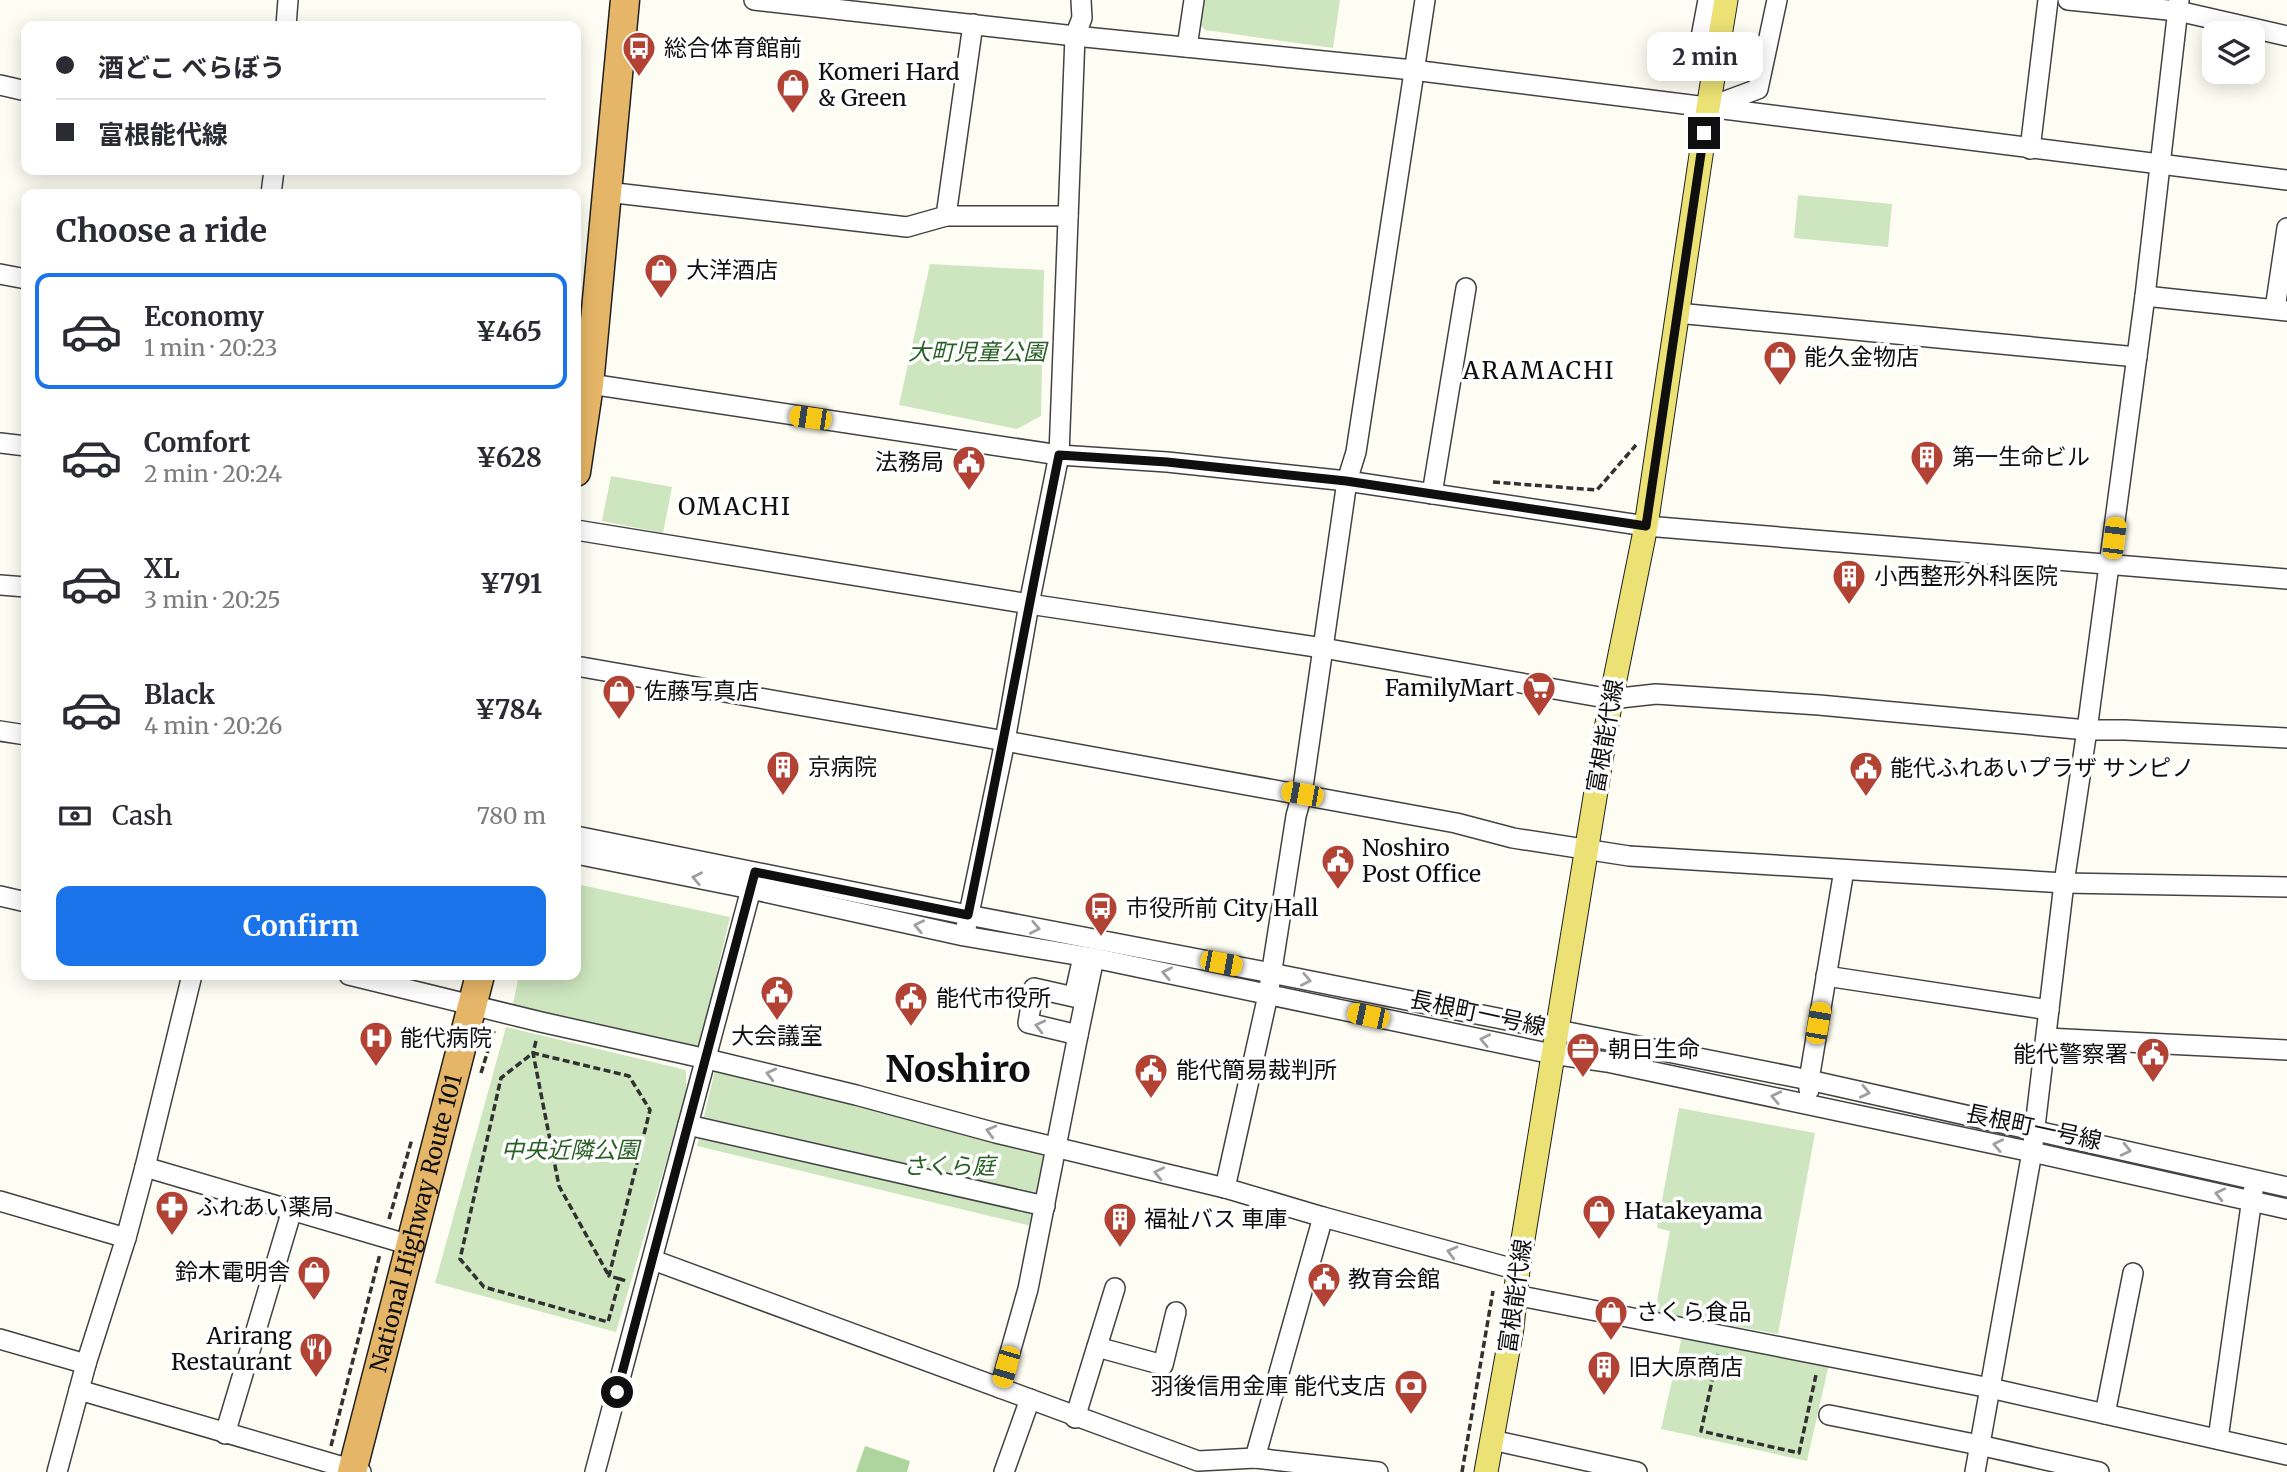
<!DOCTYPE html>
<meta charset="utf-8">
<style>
body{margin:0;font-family:Merriweather,"Noto Sans JP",serif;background:#f2f2f3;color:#2b2b33;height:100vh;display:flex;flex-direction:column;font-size:26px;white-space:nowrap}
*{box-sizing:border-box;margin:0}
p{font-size:23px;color:#7c7c81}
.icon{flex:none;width:38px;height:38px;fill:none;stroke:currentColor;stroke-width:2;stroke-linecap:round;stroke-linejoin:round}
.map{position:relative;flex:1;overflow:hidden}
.details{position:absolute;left:21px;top:189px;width:560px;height:791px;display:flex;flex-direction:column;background:#fff;border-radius:14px;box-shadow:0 4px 18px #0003}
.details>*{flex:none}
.top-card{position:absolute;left:21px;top:21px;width:560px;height:154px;border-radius:14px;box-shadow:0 4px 18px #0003;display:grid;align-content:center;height:154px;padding:0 35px;background:#fff}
.buttons{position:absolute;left:2202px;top:21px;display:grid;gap:14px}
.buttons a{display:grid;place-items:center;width:63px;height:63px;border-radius:14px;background:#fff;box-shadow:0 4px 18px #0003;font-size:35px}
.end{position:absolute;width:32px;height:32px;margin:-16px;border:9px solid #0f0f0f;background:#fff;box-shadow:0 0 0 4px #fff}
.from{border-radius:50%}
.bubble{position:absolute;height:49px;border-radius:14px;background:#fff;box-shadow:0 4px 18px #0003;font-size:23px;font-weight:700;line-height:49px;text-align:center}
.car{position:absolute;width:21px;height:42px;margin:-21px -10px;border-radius:9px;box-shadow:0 0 5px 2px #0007;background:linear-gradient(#f5c518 24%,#345 0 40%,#f5c518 0 76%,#345 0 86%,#f5c518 0)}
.top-card b{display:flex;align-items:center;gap:24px;height:66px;font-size:26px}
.top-card b+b{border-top:2px solid #e1e1e2}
.top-card i{width:18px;height:18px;background:#2b2b33}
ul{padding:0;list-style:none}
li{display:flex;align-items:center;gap:21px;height:116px;margin:0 14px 10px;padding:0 21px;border:4px solid transparent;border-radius:14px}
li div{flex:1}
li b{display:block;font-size:26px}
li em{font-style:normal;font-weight:700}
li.selected{border-color:#1a73e8}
li>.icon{width:63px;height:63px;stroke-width:1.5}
h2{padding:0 35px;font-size:32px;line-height:84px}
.pay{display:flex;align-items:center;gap:18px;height:77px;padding:0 35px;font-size:26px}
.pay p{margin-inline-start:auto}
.action{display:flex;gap:14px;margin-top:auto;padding:14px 35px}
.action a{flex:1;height:80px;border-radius:14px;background:#1a73e8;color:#fff;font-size:28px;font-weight:700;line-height:80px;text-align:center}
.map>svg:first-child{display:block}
.green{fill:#cde6bf}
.forest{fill:#afd59f}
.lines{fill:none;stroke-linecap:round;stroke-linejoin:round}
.minor-casing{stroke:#424242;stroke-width:22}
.major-casing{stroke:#202020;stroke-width:25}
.highway-casing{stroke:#202020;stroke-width:31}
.path{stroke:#313131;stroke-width:3.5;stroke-dasharray:7 3.5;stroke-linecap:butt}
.minor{stroke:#fff;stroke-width:19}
.major{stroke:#ebe175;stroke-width:23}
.highway{stroke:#e6b668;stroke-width:28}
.oneway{stroke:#9f9f9f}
.route{stroke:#0f0f0f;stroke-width:9}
.labels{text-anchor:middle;stroke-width:7;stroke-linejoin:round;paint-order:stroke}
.poi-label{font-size:23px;fill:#0f0f0f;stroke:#fff;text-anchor:start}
.park-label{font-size:23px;font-style:italic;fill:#286125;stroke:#fff}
.street-label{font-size:23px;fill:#0f0f0f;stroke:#fff}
.neighbourhood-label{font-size:24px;letter-spacing:2px;fill:#0f0f0f;stroke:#fff}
.town-label{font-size:37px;font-weight:bold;fill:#0f0f0f;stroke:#fff}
</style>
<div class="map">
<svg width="2287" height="1472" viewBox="0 0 2287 1472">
<rect width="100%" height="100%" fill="#fefdf3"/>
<!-- green -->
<g class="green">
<path d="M1201,0H1340L1333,48L1205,30L1198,23Z"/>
<path d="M1798,195L1892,204L1888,247L1794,238Z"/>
<path d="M930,264L1044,270L1041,416L1017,429L899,405Z"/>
<path d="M611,476L672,487L663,533L602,521Z"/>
<path d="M576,884L730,917L700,1044L692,1049L512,1009L519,975H576Z"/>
<path d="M506,1027L686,1070V1094L616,1332L435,1283Z"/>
<path d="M715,1070L1050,1149L1032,1226L697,1146Z"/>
<path d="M1679,1108L1815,1133L1778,1334L1655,1312L1670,1231L1657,1228Z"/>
<path d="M1683,1332L1829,1364L1807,1461L1661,1429Z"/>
</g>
<!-- forest -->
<path class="forest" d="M865,1446L910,1461L907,1472H856Z"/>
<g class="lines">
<defs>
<g id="minor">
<path d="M754,0L1075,36L1413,70L2287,180"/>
<path d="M2068,0L2178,11L2287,36"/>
<path d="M973,24L946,216H1068"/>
<path d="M286,26L288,0"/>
<path d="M1187,47L1194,0"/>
<path d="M1696,64L1708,0"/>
<path d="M0,85L26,91"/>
<path d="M1712,106L1758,89L1777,0"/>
<path d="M2030,149L2048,0"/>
<path d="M607,192L907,227L946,216"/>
<path d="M271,194L274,170"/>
<path d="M0,274L26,279"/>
<path d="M2145,296L2287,311"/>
<path d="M2275,309L2287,228"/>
<path d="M1677,313L2137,357"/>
<path d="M577,382L1059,455L1167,462L1347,481L1646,526L2287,579"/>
<path d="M0,443L26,446"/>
<path d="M1432,494L1466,288"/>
<path d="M576,530L1029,604L1323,648L1611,699L1656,694L1819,705L2087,730H2125L2287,738"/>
<path d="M0,585L26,587"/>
<path d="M576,666L1005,741L1456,823L1513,838L1629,856L2064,883L2287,887"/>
<path d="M0,731L26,735"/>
<path d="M576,836L968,915L1271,973L1809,1080L2287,1187"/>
<path d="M576,854L751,889L964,936L1094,958L1552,1054L1607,1062L2032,1152L2287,1209"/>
<path d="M0,896L26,902"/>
<path d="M966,928L1005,741L1029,604L1059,455L1075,36L1082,18L1081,0"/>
<path d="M1083,957L1074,997L1034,988L1028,1023L1078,1035L1094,958"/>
<path d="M349,975L541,1022L707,1059L856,1095L996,1133L1225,1188L1323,1217L1518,1270"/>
<path d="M1826,976L2049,1010"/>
<path d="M2046,1038L2287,1050"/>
<path d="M1809,1090V1080L1844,870"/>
<path d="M688,1125L1045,1206"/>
<path d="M145,1167L410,1245"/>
<path d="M1225,1188L1268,995L1296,816L1302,794L1347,481L1356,452L1425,0"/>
<path d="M0,1201L126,1238"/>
<path d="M653,1260L1198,1461L1255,1458L1378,1472"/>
<path d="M1515,1295L1990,1388L2287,1455"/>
<path d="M0,1339L86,1364"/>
<path d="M1097,1347L1163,1365L1176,1312"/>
<path d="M1000,1388L1028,1289L1078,1035"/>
<path d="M79,1390L361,1472"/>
<path d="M2105,1414L2133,1273"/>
<path d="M1829,1415L1979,1445L2099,1472"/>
<path d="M1075,1418L1115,1288"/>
<path d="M225,1434L292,1210"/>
<path d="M2218,1439L2253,1191"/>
<path d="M1492,1440L1637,1472"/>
<path d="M1255,1458L1323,1217"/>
<path d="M57,1472L86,1364L126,1238L145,1167L192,975"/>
<path d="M595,1472L754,878"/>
<path d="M1004,1472L1030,1399"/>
<path d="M1975,1472L2032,1152L2064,883L2087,730L2145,296L2179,0"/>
</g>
<path id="major" d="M1486,1472L1512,1328L1518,1270L1611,699L1646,526L1708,108L1726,0"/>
<g id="highway">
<path d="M576,472L589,385L625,0"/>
<path id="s1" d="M352,1472L480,975"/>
</g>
</defs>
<!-- minor casing -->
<use href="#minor" class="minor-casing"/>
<!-- major casing -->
<use href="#major" class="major-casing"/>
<!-- highway casing -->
<use href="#highway" class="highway-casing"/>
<!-- path -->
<g class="path">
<path d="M1493,482L1597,490L1636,445"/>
<path d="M536,1041L533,1053L559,1186L609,1276"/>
<path d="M481,1073L494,1031"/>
<path d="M389,1219L412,1139"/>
<path d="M620,1279L609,1276L650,1110L629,1076L533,1053L501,1078L460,1259L484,1287L608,1322L620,1279L626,1281"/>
<path d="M1718,1354L1701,1431L1799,1453L1816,1375L1813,1374"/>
<path d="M331,1446L380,1254"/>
<path d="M1462,1472L1493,1291"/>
</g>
<!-- minor -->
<use href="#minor" class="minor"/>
<!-- major -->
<use href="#major" class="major"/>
<!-- highway -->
<use href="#highway" class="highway"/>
</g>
<!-- one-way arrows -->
<defs><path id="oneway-chevron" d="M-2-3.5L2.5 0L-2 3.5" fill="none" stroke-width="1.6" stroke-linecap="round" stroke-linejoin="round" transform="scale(1.75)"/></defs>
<g class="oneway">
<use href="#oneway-chevron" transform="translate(697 878) rotate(-169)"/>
<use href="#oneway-chevron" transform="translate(919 926) rotate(-168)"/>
<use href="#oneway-chevron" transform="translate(1035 928) rotate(11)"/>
<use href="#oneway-chevron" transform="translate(1167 973) rotate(-168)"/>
<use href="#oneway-chevron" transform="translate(1306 980) rotate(11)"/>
<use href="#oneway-chevron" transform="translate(1040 1026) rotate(-166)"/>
<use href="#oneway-chevron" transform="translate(1485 1040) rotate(-168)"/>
<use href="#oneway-chevron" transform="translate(771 1074) rotate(-166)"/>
<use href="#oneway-chevron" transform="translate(1865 1092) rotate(12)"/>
<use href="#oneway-chevron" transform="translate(1776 1097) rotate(-168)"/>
<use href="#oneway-chevron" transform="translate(991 1131) rotate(-165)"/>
<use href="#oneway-chevron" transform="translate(1998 1145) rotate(-168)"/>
<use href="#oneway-chevron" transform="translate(2126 1150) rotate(13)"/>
<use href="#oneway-chevron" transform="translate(1159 1173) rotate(-167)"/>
<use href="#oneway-chevron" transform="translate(2220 1194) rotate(-167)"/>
<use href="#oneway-chevron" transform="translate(1452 1252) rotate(-165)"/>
</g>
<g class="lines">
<!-- route -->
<path class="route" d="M617,1392L755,872L968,915C1000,762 1028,608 1059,455L1167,462L1346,481L1646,526L1704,133"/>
</g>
<!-- icons -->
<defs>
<symbol id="bus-pin" viewBox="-11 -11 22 30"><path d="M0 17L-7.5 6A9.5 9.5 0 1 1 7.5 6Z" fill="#b24334" stroke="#fff"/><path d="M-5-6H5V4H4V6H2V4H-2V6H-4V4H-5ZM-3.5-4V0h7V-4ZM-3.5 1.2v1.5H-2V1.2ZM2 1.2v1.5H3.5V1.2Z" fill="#fff"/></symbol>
<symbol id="shop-pin" viewBox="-11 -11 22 30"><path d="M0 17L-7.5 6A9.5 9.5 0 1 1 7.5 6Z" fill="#b24334" stroke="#fff"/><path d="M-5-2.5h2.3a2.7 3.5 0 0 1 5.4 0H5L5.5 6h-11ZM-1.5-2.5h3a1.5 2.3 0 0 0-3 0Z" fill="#fff"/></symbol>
<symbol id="building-pin" viewBox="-11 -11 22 30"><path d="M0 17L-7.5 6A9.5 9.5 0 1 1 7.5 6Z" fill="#b24334" stroke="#fff"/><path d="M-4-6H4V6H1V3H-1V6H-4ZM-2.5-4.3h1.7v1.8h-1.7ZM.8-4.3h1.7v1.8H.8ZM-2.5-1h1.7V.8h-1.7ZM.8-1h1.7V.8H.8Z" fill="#fff"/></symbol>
<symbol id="civic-pin" viewBox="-11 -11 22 30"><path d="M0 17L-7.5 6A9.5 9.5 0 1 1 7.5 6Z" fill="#b24334" stroke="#fff"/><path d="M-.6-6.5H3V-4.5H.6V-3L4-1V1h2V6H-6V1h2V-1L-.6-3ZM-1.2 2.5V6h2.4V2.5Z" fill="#fff"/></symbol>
<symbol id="supermarket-pin" viewBox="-11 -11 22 30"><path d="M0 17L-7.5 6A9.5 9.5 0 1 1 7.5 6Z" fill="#b24334" stroke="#fff"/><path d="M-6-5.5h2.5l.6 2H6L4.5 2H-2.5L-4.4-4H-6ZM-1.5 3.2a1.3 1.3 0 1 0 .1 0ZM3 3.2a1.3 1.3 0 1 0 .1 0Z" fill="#fff"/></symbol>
<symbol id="hospital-pin" viewBox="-11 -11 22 30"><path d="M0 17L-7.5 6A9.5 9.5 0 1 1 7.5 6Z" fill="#b24334" stroke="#fff"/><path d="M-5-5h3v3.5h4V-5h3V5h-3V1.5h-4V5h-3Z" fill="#fff"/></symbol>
<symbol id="office-pin" viewBox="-11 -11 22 30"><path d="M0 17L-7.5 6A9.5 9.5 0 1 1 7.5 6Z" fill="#b24334" stroke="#fff"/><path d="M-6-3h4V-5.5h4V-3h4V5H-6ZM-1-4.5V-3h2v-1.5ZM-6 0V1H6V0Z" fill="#fff"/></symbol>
<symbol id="pharmacy-pin" viewBox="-11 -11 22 30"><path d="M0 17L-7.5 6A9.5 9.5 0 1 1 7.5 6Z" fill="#b24334" stroke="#fff"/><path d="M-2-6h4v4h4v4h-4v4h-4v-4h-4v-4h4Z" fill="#fff"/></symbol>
<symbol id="restaurant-pin" viewBox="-11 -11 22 30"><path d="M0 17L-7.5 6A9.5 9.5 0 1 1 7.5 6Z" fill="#b24334" stroke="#fff"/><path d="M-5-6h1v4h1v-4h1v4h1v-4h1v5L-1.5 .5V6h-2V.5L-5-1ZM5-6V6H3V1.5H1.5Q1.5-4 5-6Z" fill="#fff"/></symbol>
<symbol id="bank-pin" viewBox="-11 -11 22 30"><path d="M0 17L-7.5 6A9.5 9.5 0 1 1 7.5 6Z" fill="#b24334" stroke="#fff"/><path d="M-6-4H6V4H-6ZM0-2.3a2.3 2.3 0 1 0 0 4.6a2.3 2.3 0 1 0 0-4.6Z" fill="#fff"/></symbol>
</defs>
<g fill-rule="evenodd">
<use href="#bus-pin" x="620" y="29" width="38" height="52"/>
<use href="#shop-pin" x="774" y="66" width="38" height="52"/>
<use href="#shop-pin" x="642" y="251" width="38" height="52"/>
<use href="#shop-pin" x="1761" y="338" width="38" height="52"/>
<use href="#building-pin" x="1908" y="438" width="38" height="52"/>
<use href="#civic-pin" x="950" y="443" width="38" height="52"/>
<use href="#building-pin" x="1830" y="557" width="38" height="52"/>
<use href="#supermarket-pin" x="1520" y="669" width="38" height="52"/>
<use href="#shop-pin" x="600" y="672" width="38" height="52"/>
<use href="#building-pin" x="764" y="748" width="38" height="52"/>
<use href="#civic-pin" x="1847" y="749" width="38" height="52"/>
<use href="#civic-pin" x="1319" y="842" width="38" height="52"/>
<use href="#bus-pin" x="1082" y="889" width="38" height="52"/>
<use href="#civic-pin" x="758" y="973" width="38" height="52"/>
<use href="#civic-pin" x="892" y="979" width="38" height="52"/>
<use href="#hospital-pin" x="357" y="1019" width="38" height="52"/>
<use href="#office-pin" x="1564" y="1030" width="38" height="52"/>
<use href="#civic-pin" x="2134" y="1035" width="38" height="52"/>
<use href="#civic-pin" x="1132" y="1051" width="38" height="52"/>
<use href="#pharmacy-pin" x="153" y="1188" width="38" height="52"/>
<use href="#shop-pin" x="1580" y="1192" width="38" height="52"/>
<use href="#building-pin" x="1101" y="1200" width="38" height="52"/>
<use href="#shop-pin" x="295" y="1253" width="38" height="52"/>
<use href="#civic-pin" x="1305" y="1260" width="38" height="52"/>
<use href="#shop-pin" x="1592" y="1293" width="38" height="52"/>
<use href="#restaurant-pin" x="297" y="1330" width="38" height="52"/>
<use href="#building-pin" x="1585" y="1348" width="38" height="52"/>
<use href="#bank-pin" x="1392" y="1367" width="38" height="52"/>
</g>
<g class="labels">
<!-- poi labels -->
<g class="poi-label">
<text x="664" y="56">総合体育館前</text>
<text x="818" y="80">Komeri Hard<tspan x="818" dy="26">&amp; Green</tspan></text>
<text x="686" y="278">大洋酒店</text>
<text x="1804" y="365">能久金物店</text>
<text x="1952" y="465">第一生命ビル</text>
<text x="944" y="470" text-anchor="end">法務局</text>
<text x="1874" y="584">小西整形外科医院</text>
<text x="1514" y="696" text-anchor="end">FamilyMart</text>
<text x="644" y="699">佐藤写真店</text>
<text x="808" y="775">京病院</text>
<text x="1890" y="776">能代ふれあいプラザ サンピノ</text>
<text x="1362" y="856">Noshiro<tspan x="1362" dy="26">Post Office</tspan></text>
<text x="1126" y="916">市役所前 City Hall</text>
<text x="936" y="1006">能代市役所</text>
<text x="777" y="1044" text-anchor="middle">大会議室</text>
<text x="400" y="1046">能代病院</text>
<text x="1608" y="1057">朝日生命</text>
<text x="2128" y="1062" text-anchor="end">能代警察署</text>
<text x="1176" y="1078">能代簡易裁判所</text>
<text x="196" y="1215">ふれあい薬局</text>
<text x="1624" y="1219">Hatakeyama</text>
<text x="1144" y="1227">福祉バス 車庫</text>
<text x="290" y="1280" text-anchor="end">鈴木電明舎</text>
<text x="1348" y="1287">教育会館</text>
<text x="1636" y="1320">さくら食品</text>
<text x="292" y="1344" text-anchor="end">Arirang<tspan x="292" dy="26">Restaurant</tspan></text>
<text x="1628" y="1375">旧大原商店</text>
<text x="1386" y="1394" text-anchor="end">羽後信用金庫 能代支店</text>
</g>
<!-- park labels -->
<g class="park-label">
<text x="977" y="360">大町児童公園</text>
<text x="570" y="1158">中央近隣公園</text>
<text x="949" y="1174">さくら庭</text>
</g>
<!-- street labels -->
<g class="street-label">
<text transform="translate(1605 736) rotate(-80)" y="8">富根能代線</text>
<text transform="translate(1478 1013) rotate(12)" y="8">長根町一号線</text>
<text transform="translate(2034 1127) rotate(12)" y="8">長根町一号線</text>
<text dy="8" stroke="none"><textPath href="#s1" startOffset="257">National Highway Route 101</textPath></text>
<text transform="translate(1515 1296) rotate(-82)" y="8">富根能代線</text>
</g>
<!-- neighbourhood labels -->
<g class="neighbourhood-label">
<text x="1539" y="379">ARAMACHI</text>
<text x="735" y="515">OMACHI</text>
</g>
<!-- town labels -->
<g class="town-label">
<text x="958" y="1082">Noshiro</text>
</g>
</g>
</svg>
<div class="buttons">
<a><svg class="icon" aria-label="layers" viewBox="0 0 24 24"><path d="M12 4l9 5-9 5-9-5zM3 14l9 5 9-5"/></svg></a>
</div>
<i class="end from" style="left:617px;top:1392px"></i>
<i class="end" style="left:1704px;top:133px"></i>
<div class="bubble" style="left:1647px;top:32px;width:116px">2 min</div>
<i class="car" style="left:810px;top:418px;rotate:278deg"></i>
<i class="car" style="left:2114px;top:538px;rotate:7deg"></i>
<i class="car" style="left:1302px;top:794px;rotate:280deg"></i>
<i class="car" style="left:1221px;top:963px;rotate:101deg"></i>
<i class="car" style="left:1368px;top:1016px;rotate:282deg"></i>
<i class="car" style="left:1818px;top:1023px;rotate:10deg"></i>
<i class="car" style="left:1006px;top:1367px;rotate:196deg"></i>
<div class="top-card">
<b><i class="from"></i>酒どこ べらぼう</b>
<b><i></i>富根能代線</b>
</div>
<section class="details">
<h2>Choose a ride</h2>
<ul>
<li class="selected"><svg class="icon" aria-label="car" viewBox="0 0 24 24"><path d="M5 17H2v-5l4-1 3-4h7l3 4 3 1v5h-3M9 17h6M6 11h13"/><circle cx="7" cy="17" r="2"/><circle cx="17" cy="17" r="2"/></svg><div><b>Economy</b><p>1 min · 20:23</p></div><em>¥465</em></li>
<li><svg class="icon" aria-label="car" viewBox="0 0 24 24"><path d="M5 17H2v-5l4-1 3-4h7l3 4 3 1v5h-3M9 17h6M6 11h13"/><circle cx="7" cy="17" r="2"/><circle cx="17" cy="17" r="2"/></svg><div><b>Comfort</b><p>2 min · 20:24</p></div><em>¥628</em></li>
<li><svg class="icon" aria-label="car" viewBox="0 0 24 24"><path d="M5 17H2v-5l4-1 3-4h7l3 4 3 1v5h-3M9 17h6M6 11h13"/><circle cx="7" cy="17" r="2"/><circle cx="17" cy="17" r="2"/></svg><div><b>XL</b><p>3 min · 20:25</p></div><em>¥791</em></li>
<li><svg class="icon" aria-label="car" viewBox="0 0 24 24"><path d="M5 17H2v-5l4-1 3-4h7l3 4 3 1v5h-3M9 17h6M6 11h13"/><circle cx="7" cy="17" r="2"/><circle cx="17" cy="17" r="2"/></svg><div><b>Black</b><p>4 min · 20:26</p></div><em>¥784</em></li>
</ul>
<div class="pay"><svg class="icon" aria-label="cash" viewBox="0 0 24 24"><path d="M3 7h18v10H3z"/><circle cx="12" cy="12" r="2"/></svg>Cash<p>780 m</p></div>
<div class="action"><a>Confirm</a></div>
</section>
</div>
